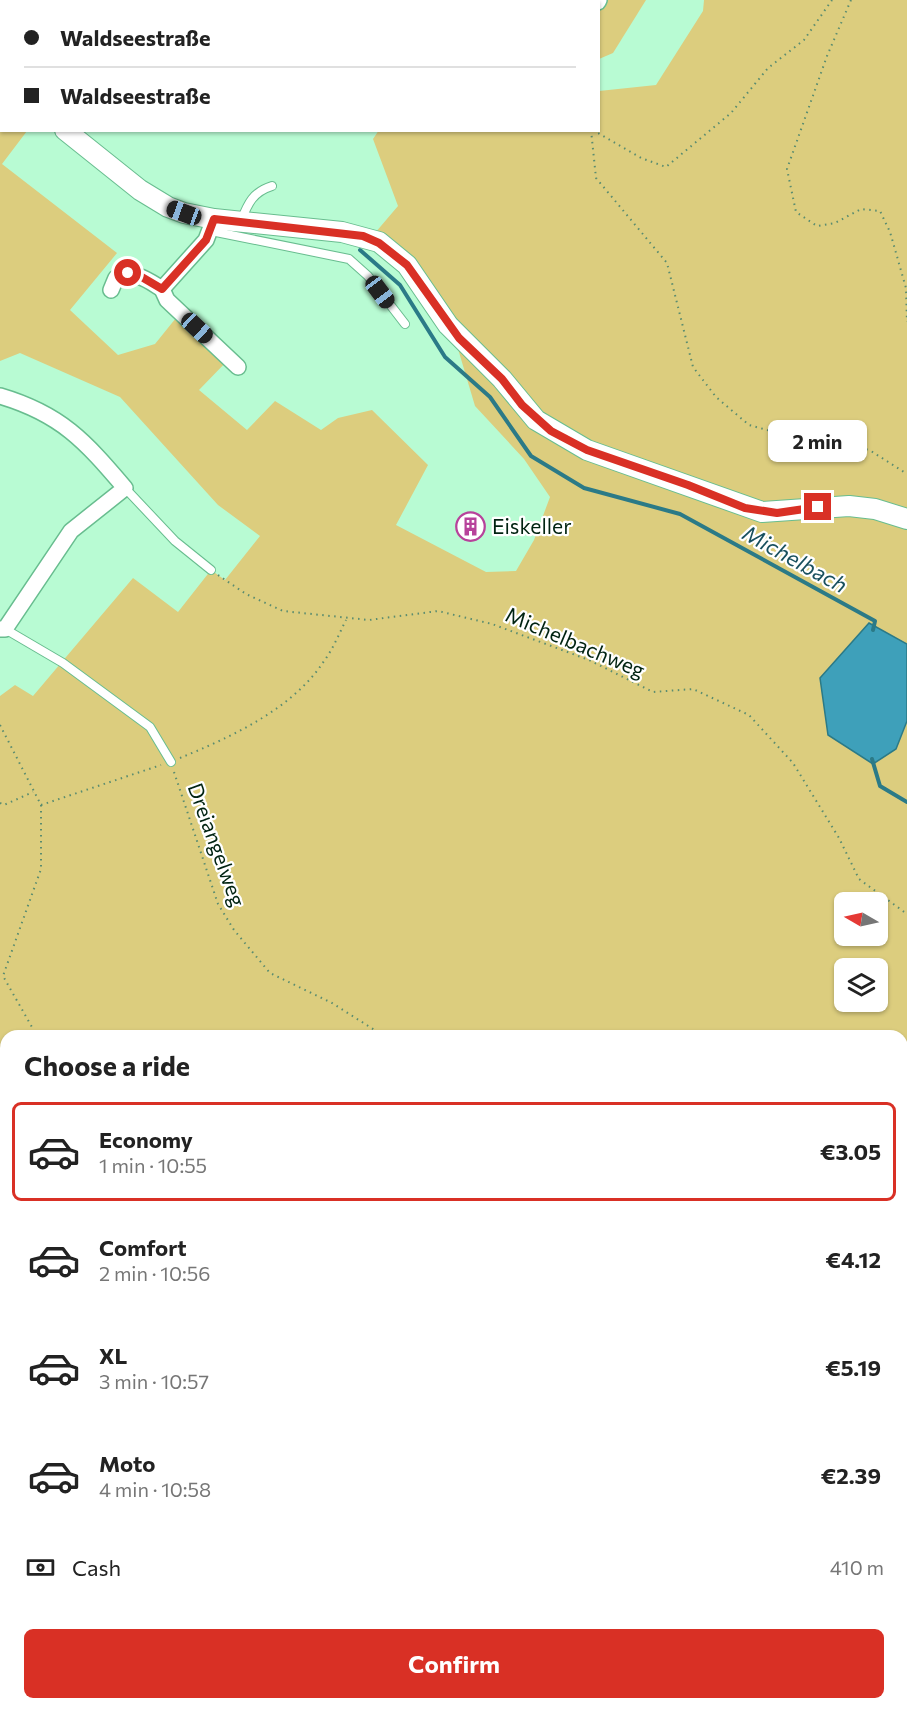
<!DOCTYPE html>
<meta charset="utf-8">
<style>
body{margin:0;font-family:Commissioner,sans-serif;background:#f6f6f6;color:#222;height:100vh;display:flex;flex-direction:column;font-size:22px;white-space:nowrap}
*{box-sizing:border-box;margin:0}
p{font-size:20px;color:#767676}
.icon{flex:none;width:33px;height:33px;fill:none;stroke:currentColor;stroke-width:2;stroke-linecap:round;stroke-linejoin:round}
.map{position:relative;flex:1;overflow:hidden}
.side{position:absolute;left:0px;top:1030px;width:908px;height:680px;display:flex;flex-direction:column;background:#fff;border-radius:18px 18px 0 0;box-shadow:0 2px 4px #0004}
.side>*{flex:none}
.top-card{position:absolute;left:0px;top:0px;width:600px;height:132px;box-shadow:0 2px 4px #0004;display:grid;align-content:center;height:132px;padding:0 24px;background:#fff}
.needle{width:39px;rotate:279deg}
.buttons{position:absolute;left:834px;top:892px;display:grid;gap:12px}
.buttons a{display:grid;place-items:center;width:54px;height:54px;border-radius:9px;background:#fff;box-shadow:0 2px 4px #0004;font-size:30px}
.end{position:absolute;width:27px;height:27px;margin:-14px;border:8px solid #d93025;background:#fff;box-shadow:0 0 0 3px #fff}
.from{border-radius:50%}
.bubble{position:absolute;height:42px;border-radius:9px;background:#fff;box-shadow:0 2px 4px #0004;font-size:20px;font-weight:700;line-height:42px;text-align:center}
.car{position:absolute;width:18px;height:36px;margin:-18px -9px;border-radius:8px;box-shadow:0 0 4px 2px #0007;background:linear-gradient(#222 24%,#8ab4d8 0 40%,#222 0 76%,#8ab4d8 0 86%,#222 0)}
.top-card b{display:flex;align-items:center;gap:21px;height:57px;font-size:22px}
.top-card b+b{border-top:2px solid #e0e0e0}
.top-card i{width:15px;height:15px;background:#222}
ul{padding:0;list-style:none}
li{display:flex;align-items:center;gap:18px;height:99px;margin:0 12px 9px;padding:0 12px;border:3px solid transparent;border-radius:9px}
li div{flex:1}
li b{display:block;font-size:22px}
li em{font-style:normal;font-weight:700}
li.active{border-color:#d93025}
li>.icon{width:54px;height:54px;stroke-width:1.5}
h2{padding:0 24px;font-size:27px;line-height:72px}
.pay{display:flex;align-items:center;gap:15px;height:66px;padding:0 24px;font-size:22px}
.pay p{margin-inline-start:auto}
.action{display:flex;gap:12px;margin-top:auto;padding:12px 24px}
.action a{flex:1;height:69px;border-radius:9px;background:#d93025;color:#fff;font-size:24px;font-weight:700;line-height:69px;text-align:center}
.map>svg:first-child{display:block}
.green{fill:#dccd7e;fill-rule:evenodd}
.water{fill:#3ea0ba;stroke:#2b7a87;stroke-width:1.5}
.lines{fill:none;stroke-linecap:round;stroke-linejoin:round}
.stream{stroke:#2b7a87;stroke-width:4}
.service-casing{stroke:#68bd8f;stroke-width:10}
.minor-casing{stroke:#68bd8f;stroke-width:18}
.tertiary-casing{stroke:#68bd8f;stroke-width:22}
.path{stroke:#5a8c6f;stroke-width:2;stroke-dasharray:1.5 4.5;stroke-linecap:butt}
.service{stroke:#fff;stroke-width:8}
.minor{stroke:#fff;stroke-width:15}
.tertiary{stroke:#fff;stroke-width:20}
.route{stroke:#d93025;stroke-width:8}
.labels{text-anchor:middle;stroke-width:4.5;stroke-linejoin:round;paint-order:stroke}
.poi-label{font-size:21px;fill:#002311;stroke:#fff;text-anchor:start}
.street-label{font-size:21px;fill:#002311;stroke:#fff}
.water-label{font-size:22px;font-style:italic;fill:#19505e;stroke:#fff}
</style>
<div class="map">
<svg width="907" height="1709" viewBox="0 0 907 1709">
<rect width="100%" height="100%" fill="#b8fbd3"/>
<!-- green -->
<g class="green">
<path d="M599,0H646L613,53L599,59Z"/>
<path d="M704,0H907V644L869,623L896,749L907,721V1709H0V696L15,685L33,696L133,578L178,612L211,570L225,580L260,536L218,505L120,397L20,353L0,361V106L2,130L27,131L2,164L117,253L70,310L118,355L155,344L180,313L229,359L199,390L247,430L275,401L321,430L338,418L372,410L428,465L396,525L486,572L516,571L534,540L550,497L524,459L475,406L450,322L375,233L398,206L373,139L379,130H598L599,91L656,85L703,11ZM844,903H878V936H844ZM844,969H878V1002H844ZM6,1036H902V1704H6Z"/>
</g>
<!-- water -->
<path class="water" d="M869,623L907,644V721L896,749L873,764L828,735L820,678Z"/>
<g class="lines">
<!-- stream -->
<g class="stream">
<path d="M221,0L223,2"/>
<path d="M360,250L400,285L445,357L490,397L531,456L584,488L680,514L875,621L873,630"/>
<path d="M872,759L880,786L907,802"/>
<path d="M0,1122L6,1131"/>
<path d="M387,1704L390,1709"/>
</g>
<defs>
<g id="service">
<path d="M333,0L335,2"/>
<path d="M241,221C248,203 253,192 272,186"/>
<path d="M211,231L349,259L368,276L405,324"/>
<path d="M125,488L175,541L211,570"/>
<path d="M5,629L63,663L150,727L171,762"/>
</g>
<g id="minor">
<path d="M598,2L599,0"/>
<path d="M162,289L167,300L238,367"/>
<path d="M111,290L116,278C135,270 146,279 162,289L206,240L214,219"/>
<path d="M0,396C61,414 85,441 125,488L71,531L5,629H0"/>
</g>
<g id="tertiary">
<path d="M0,83L2,84"/>
<path d="M65,130L140,190L168,207L184,213L214,219L342,232L379,242L407,265L448,325L502,379L536,420L587,450L762,512L849,506L875,509L907,519"/>
</g>
</defs>
<!-- service casing -->
<use href="#service" class="service-casing"/>
<!-- minor casing -->
<use href="#minor" class="minor-casing"/>
<!-- tertiary casing -->
<use href="#tertiary" class="tertiary-casing"/>
<!-- path -->
<g class="path">
<path d="M851,0L827,56L787,169L796,212L817,226L835,223L861,209L880,211L890,232L906,288L907,322"/>
<path d="M591,130L596,178L667,263L693,367L716,397L749,425L778,433L829,436L871,451L907,474"/>
<path d="M593,130L641,158L666,167L731,113L768,68L804,40L832,0"/>
<path d="M218,575L246,594L283,611L369,620L438,611L492,624L589,660L653,692L693,689L749,715L793,763L839,838L859,879L907,914"/>
<path d="M0,725L41,805V869L3,976L37,1036"/>
<path d="M180,758C231,737 293,709 324,661C333,649 339,634 346,620"/>
<path d="M174,772L218,904L234,930L270,973L332,1003L384,1036"/>
<path d="M0,803L4,805L33,792"/>
<path d="M41,805L161,765"/>
<path d="M902,1198L907,1190"/>
<path d="M0,1204L6,1209"/>
<path d="M0,1284L6,1285"/>
<path d="M0,1347L6,1353"/>
<path d="M902,1700L907,1690"/>
<path d="M596,1704L604,1709"/>
<path d="M584,1709L586,1704"/>
<path d="M896,1709L899,1704"/>
</g>
<!-- service -->
<use href="#service" class="service"/>
<!-- minor -->
<use href="#minor" class="minor"/>
<!-- tertiary -->
<use href="#tertiary" class="tertiary"/>
</g>
<g class="lines">
<!-- route -->
<path class="route" d="M128,273L140,276L162,289L206,240L214,219L363,236L379,243L407,265L459,338L502,379L522,405L551,431L587,450L688,485L745,508L777,513L818,507"/>
</g>
<!-- icons -->
<defs>
<symbol id="building-ring" viewBox="-11 -11 22 22"><circle r="9.5" fill="#fff" stroke="#b7429b" stroke-width="1.5"/><path d="M-4-6H4V6H1V3H-1V6H-4ZM-2.5-4.3h1.7v1.8h-1.7ZM.8-4.3h1.7v1.8H.8ZM-2.5-1h1.7V.8h-1.7ZM.8-1h1.7V.8H.8Z" fill="#b7429b"/></symbol>
</defs>
<g fill-rule="evenodd">
<use href="#building-ring" x="454" y="510" width="33" height="33"/>
</g>
<g class="labels">
<!-- poi labels -->
<g class="poi-label">
<text x="492" y="534">Eiskeller</text>
</g>
<!-- street labels -->
<g class="street-label">
<text transform="translate(575 643) rotate(23)" y="7">Michelbachweg</text>
<text transform="translate(216 845) rotate(70)" y="7">Dreiangelweg</text>
</g>
<!-- water labels -->
<g class="water-label">
<text transform="translate(795 559) rotate(29)" y="8">Michelbach</text>
</g>
</g>
</svg>
<div class="buttons">
<a><svg class="needle" viewBox="-14 -14 28 28"><path d="M0-13l5 13h-10z" fill="#e53935"/><path d="M0 13l5-13h-10z" fill="#767676"/></svg></a>
<a><svg class="icon" aria-label="layers" viewBox="0 0 24 24"><path d="M12 4l9 5-9 5-9-5zM3 14l9 5 9-5"/></svg></a>
</div>
<i class="end from" style="left:128px;top:273px"></i>
<i class="end" style="left:818px;top:507px"></i>
<div class="bubble" style="left:768px;top:420px;width:99px">2 min</div>
<i class="car" style="left:184px;top:213px;rotate:290deg"></i>
<i class="car" style="left:380px;top:292px;rotate:143deg"></i>
<i class="car" style="left:197px;top:328px;rotate:133deg"></i>
<div class="top-card">
<b><i class="from"></i>Waldseestraße</b>
<b><i></i>Waldseestraße</b>
</div>
<section class="side">
<h2>Choose a ride</h2>
<ul>
<li class="active"><svg class="icon" aria-label="car" viewBox="0 0 24 24"><path d="M5 17H2v-5l4-1 3-4h7l3 4 3 1v5h-3M9 17h6M6 11h13"/><circle cx="7" cy="17" r="2"/><circle cx="17" cy="17" r="2"/></svg><div><b>Economy</b><p>1 min · 10:55</p></div><em>€3.05</em></li>
<li><svg class="icon" aria-label="car" viewBox="0 0 24 24"><path d="M5 17H2v-5l4-1 3-4h7l3 4 3 1v5h-3M9 17h6M6 11h13"/><circle cx="7" cy="17" r="2"/><circle cx="17" cy="17" r="2"/></svg><div><b>Comfort</b><p>2 min · 10:56</p></div><em>€4.12</em></li>
<li><svg class="icon" aria-label="car" viewBox="0 0 24 24"><path d="M5 17H2v-5l4-1 3-4h7l3 4 3 1v5h-3M9 17h6M6 11h13"/><circle cx="7" cy="17" r="2"/><circle cx="17" cy="17" r="2"/></svg><div><b>XL</b><p>3 min · 10:57</p></div><em>€5.19</em></li>
<li><svg class="icon" aria-label="car" viewBox="0 0 24 24"><path d="M5 17H2v-5l4-1 3-4h7l3 4 3 1v5h-3M9 17h6M6 11h13"/><circle cx="7" cy="17" r="2"/><circle cx="17" cy="17" r="2"/></svg><div><b>Moto</b><p>4 min · 10:58</p></div><em>€2.39</em></li>
</ul>
<div class="pay"><svg class="icon" aria-label="cash" viewBox="0 0 24 24"><path d="M3 7h18v10H3z"/><circle cx="12" cy="12" r="2"/></svg>Cash<p>410 m</p></div>
<div class="action"><a>Confirm</a></div>
</section>
</div>
